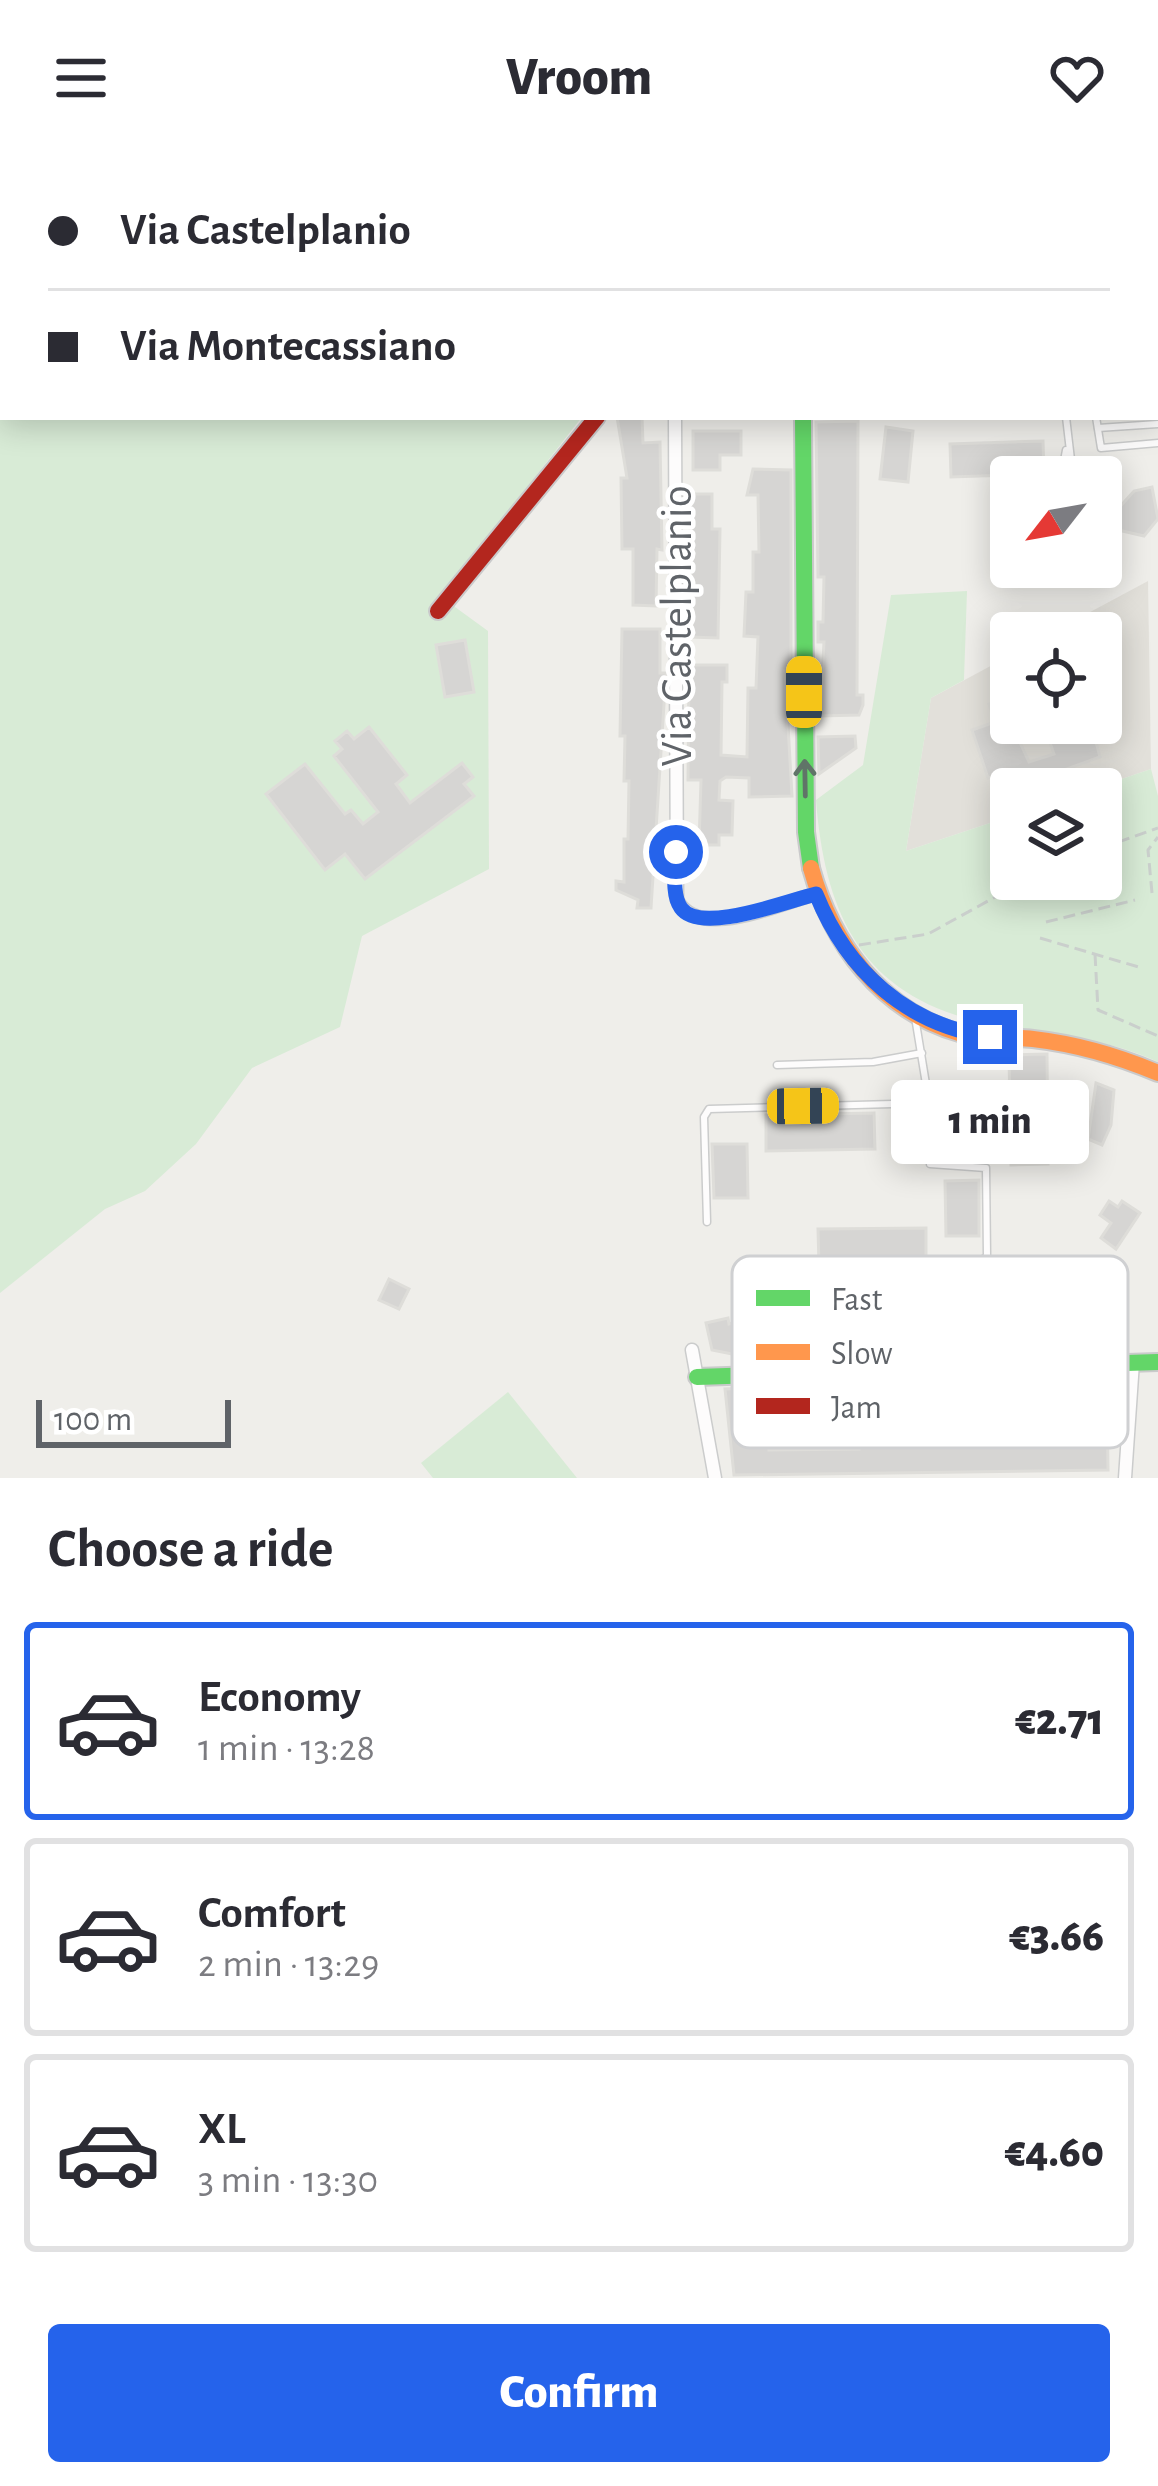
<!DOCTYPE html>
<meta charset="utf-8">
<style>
body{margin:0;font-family:"Alegreya Sans",sans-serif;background:#f2f2f3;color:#2b2b33;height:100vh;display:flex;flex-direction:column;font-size:45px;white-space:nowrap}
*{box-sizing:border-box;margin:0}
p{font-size:39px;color:#7c7c81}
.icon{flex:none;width:66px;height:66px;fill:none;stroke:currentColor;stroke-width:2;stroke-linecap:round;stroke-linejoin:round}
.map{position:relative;height:1322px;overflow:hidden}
.sheet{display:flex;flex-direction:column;background:#fff;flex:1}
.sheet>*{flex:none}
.guide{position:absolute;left:0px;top:0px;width:1158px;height:264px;box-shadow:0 6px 30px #0003;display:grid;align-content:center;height:264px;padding:0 48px;background:#fff}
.needle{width:78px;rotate:239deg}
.fabs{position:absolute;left:990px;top:300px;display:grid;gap:24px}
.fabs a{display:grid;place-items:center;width:132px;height:132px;border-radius:12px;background:#fff;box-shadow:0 6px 30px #0003;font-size:60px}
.scale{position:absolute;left:36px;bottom:30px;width:195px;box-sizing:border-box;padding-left:12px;border:6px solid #5f6368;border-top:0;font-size:33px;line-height:42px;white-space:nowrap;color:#5f6368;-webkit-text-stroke:9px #fff;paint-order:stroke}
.end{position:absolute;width:54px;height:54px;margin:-27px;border:15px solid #2563eb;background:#fff;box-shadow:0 0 0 6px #fff}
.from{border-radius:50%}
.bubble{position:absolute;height:84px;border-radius:12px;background:#fff;box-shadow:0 6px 30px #0003;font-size:39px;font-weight:800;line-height:84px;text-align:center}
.car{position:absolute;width:36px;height:72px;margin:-36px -18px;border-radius:15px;box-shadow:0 0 9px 3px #0007;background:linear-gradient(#f5c518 24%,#345 0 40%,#f5c518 0 76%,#345 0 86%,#f5c518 0)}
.guide b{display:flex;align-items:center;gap:42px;height:114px;font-size:45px}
.guide b+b{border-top:3px solid #e1e1e2}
.guide i{width:30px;height:30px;background:#2b2b33}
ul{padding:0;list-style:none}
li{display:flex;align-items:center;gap:36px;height:198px;margin:0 24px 18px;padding:0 24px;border:6px solid #e1e1e2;border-radius:12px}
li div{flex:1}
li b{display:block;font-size:45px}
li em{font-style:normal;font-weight:800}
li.selected{border-color:#2563eb}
li>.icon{width:108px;height:108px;stroke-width:1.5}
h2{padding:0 48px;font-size:54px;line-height:144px}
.action{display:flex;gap:24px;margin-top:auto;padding:24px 48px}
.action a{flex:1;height:138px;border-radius:12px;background:#2563eb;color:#fff;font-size:48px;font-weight:800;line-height:138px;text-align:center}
header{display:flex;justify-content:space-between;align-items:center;height:156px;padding:0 48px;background:#fff;font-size:54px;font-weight:800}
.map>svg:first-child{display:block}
.education{fill:#e2e0da}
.green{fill:#d8ebd6}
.building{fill:#d6d5d3;stroke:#deddd9;stroke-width:3}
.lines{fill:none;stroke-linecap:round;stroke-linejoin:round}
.lane-casing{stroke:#cbcccc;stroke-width:9}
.street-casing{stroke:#cbcccc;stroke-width:15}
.fast-casing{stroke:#cacacb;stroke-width:20}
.slow-casing{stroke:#cacacb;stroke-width:20}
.jam-casing{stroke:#cacacb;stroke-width:20}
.path{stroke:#cacfcc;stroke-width:3;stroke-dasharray:12 6;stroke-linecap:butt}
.lane{stroke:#fdfcfc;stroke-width:6}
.street{stroke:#fdfcfc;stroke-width:12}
.fast{stroke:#63d668;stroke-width:16}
.slow{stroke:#ff974d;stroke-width:16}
.jam{stroke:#b3261e;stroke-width:16}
.oneway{stroke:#607468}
.route{stroke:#2563eb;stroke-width:15}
.labels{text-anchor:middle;stroke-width:9;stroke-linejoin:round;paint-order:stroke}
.street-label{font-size:45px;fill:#5f6368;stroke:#fff}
.key{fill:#fff;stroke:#cfd0d2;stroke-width:3}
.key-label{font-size:33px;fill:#5f6368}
</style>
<header><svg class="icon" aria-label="menu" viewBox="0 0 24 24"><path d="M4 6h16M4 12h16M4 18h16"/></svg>Vroom<svg class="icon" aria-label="heart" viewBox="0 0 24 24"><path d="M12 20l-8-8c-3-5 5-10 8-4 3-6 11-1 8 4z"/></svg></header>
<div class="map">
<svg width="1158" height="1322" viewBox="0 0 1158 1322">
<rect width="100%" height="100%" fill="#efeeea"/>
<!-- education -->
<path class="education" d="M1148,425L1151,613L1092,633H1011V660L906,695L931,542L1011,499V567H1101V477H1051Z"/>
<!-- green -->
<g class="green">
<path d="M0,0H605L3,3V261H582L451,428L455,451L488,475L489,713L362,780L340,871L252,912L196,988L145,1035L105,1053L0,1137Z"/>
<path d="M967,435L964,524L931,542L906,695L1011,660V723H1101V633H1092L1151,613L1158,640V906C1103,880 1044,879 986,867C863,841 825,760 816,644L863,609L891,439Z"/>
<path d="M508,1236L577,1322H433L421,1307Z"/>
</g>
<!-- building -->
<g class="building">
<path d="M617,261H642L643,287L660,286L662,394L657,393L656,450L633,449V393H622L621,322H627Z"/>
<path d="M858,265L857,539H863V549L859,559L820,560L824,486H818V466H823L824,421H818L816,266Z"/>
<path d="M886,271L913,275L908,326L880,323Z"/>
<path d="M693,275H741V299H720V314H693Z"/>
<path d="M1043,285L1044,318L951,321L950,288Z"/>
<path d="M753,313L791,314V515H785L792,640L749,641V622L726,621L720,625L719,644L733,645L732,679H719V689H699L701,624H688L689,509H727V526H722L721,599L747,601L748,532H756L758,481L744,480L746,436H753V396H759L758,339H747Z"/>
<path d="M1152,331L1158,363L1144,380L1114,373L1117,354L1134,335Z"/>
<path d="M690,338H712V373H720L718,482L690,481Z"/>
<path d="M1011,366V411H1036V426L1006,427L992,405Z"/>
<path d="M622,473H660V517H666L651,752H637L638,744L616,734V725L624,726V683H628L629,625H624L625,580H620Z"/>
<path d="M465,484L474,536L445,541L436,489Z"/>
<path d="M1011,539V567L1029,606L1054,598L1043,567H1091L1100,601L1017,631L1011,615L988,622L972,574L995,566L989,548Z"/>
<path d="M369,571L407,619L396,628L410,647L462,607L473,621L464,628L474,640L365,723L345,698L325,714L266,638L305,608L345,658L351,654L363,668L378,656L334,600L342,593L335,585L347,575L354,583Z"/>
<path d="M855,580L856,592L819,618L818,581Z"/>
<path d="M1047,898L1048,1008L1011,1009L1009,899Z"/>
<path d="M1096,927L1114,934L1111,969L1102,989L1088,983Z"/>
<path d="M874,957L875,993L766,995V959Z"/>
<path d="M712,988H747L748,1042H714Z"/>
<path d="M979,1024V1080H946L945,1025Z"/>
<path d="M1109,1045L1118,1051L1122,1045L1140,1057L1116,1093L1101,1082L1111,1067L1100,1059Z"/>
<path d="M926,1072V1108L819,1109L818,1073Z"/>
<path d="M389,1123L409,1133L399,1153L379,1144Z"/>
<path d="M728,1162L729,1168L751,1163L757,1193L732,1198L712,1194L706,1167Z"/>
<path d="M1116,1223L1117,1245H1107L1108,1314L734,1319L725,1233L755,1232L761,1288H769V1294L859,1293V1273L784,1268L783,1232Z"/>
</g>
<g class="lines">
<defs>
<g id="lane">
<path d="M1066,261L1072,312"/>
<path d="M1096,261L1101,292L1158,287"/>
<path d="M1098,272L1158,268"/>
<path d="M1061,321L1066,294"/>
<path d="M777,909L873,906L922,897"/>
<path d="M707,1066L704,961L709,953L930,947"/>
<path d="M776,1120L964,1118L987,1100L986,1012L930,1008L936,989L915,861"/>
</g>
<g id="street">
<path d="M676,3V0"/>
<path d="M804,3V0"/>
<path d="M1155,240H1158"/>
<path d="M675,261L677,744C699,786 779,747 816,738"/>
<path d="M692,1194L715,1322"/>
<path d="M1125,1322L1133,1206"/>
</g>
<g id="fast">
<path d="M803,261L806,676L811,712"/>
<path d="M697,1221L1158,1206"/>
</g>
<path id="slow" d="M811,712C832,788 880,854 959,877C983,884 1008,880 1033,883C1076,888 1118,900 1158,917"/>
<path id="jam" d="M438,455L597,261"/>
</defs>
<!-- lane casing -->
<use href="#lane" class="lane-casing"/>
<!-- street casing -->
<use href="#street" class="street-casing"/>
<!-- fast casing -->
<use href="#fast" class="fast-casing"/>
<!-- slow casing -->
<use href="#slow" class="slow-casing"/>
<!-- jam casing -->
<use href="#jam" class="jam-casing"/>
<!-- path -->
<g class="path">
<path d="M995,3H1017"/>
<path d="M1047,3L1049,0"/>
<path d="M1101,692L1158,672"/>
<path d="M1152,737L1148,694L1158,681"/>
<path d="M1046,766L1135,744"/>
<path d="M1040,782L1142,812"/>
<path d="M859,789L928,778L1028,723"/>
<path d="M1095,798L1098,854L1158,880"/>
</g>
<!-- lane -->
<use href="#lane" class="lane"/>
<!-- street -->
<use href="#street" class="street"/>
<!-- fast -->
<use href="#fast" class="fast"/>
<!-- slow -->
<use href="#slow" class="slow"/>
<!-- jam -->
<use href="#jam" class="jam"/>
</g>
<!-- one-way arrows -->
<defs><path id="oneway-shaft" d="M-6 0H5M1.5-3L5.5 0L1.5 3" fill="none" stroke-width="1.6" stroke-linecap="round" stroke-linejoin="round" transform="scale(3)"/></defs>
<use class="oneway" href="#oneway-shaft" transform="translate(805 622) rotate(-91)"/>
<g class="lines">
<!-- route -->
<path class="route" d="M676,696C676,713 671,738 681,752C700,779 787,745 816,738C847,815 907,869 990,881"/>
</g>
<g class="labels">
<!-- street labels -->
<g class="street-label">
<text transform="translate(675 470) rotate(-90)" y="16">Via Castelplanio</text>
</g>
</g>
<!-- legend -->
<rect x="732" y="1100" width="396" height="192" rx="18" class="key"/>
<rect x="756" y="1134" width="54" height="16" fill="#63d668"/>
<rect x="756" y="1188" width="54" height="16" fill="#ff974d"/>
<rect x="756" y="1242" width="54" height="16" fill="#b3261e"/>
<g class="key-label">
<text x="831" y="1154">Fast</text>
<text x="831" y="1208">Slow</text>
<text x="831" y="1262">Jam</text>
</g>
</svg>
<div class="fabs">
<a><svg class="needle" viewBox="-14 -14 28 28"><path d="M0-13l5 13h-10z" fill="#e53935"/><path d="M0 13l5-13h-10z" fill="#7c7c81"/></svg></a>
<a><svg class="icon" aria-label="locate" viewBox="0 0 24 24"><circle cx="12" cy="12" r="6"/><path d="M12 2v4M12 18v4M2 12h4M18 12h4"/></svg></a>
<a><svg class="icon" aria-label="layers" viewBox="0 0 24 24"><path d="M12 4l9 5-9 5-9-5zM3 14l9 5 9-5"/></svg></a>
</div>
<div class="scale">100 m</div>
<i class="end from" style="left:676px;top:696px"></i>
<i class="end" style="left:990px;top:881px"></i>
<div class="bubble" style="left:891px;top:924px;width:198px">1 min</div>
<i class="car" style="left:804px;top:536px;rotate:0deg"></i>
<i class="car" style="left:803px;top:950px;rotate:89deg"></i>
<div class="guide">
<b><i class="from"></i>Via Castelplanio</b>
<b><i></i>Via Montecassiano</b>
</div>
</div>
<section class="sheet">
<h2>Choose a ride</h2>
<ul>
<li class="selected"><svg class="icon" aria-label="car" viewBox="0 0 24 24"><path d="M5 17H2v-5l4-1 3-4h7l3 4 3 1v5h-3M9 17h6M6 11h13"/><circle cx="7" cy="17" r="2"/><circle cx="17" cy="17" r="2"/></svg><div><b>Economy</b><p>1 min · 13:28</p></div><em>€2.71</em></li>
<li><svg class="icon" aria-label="car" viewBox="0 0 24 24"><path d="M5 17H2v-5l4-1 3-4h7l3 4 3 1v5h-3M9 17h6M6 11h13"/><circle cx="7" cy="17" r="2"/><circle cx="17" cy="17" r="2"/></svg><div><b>Comfort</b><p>2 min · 13:29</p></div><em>€3.66</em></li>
<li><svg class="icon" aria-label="car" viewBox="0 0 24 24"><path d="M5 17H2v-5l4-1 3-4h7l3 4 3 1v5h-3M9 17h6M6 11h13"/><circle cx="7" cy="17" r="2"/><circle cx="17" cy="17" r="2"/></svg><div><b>XL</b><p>3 min · 13:30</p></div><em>€4.60</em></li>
</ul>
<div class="action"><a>Confirm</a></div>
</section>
